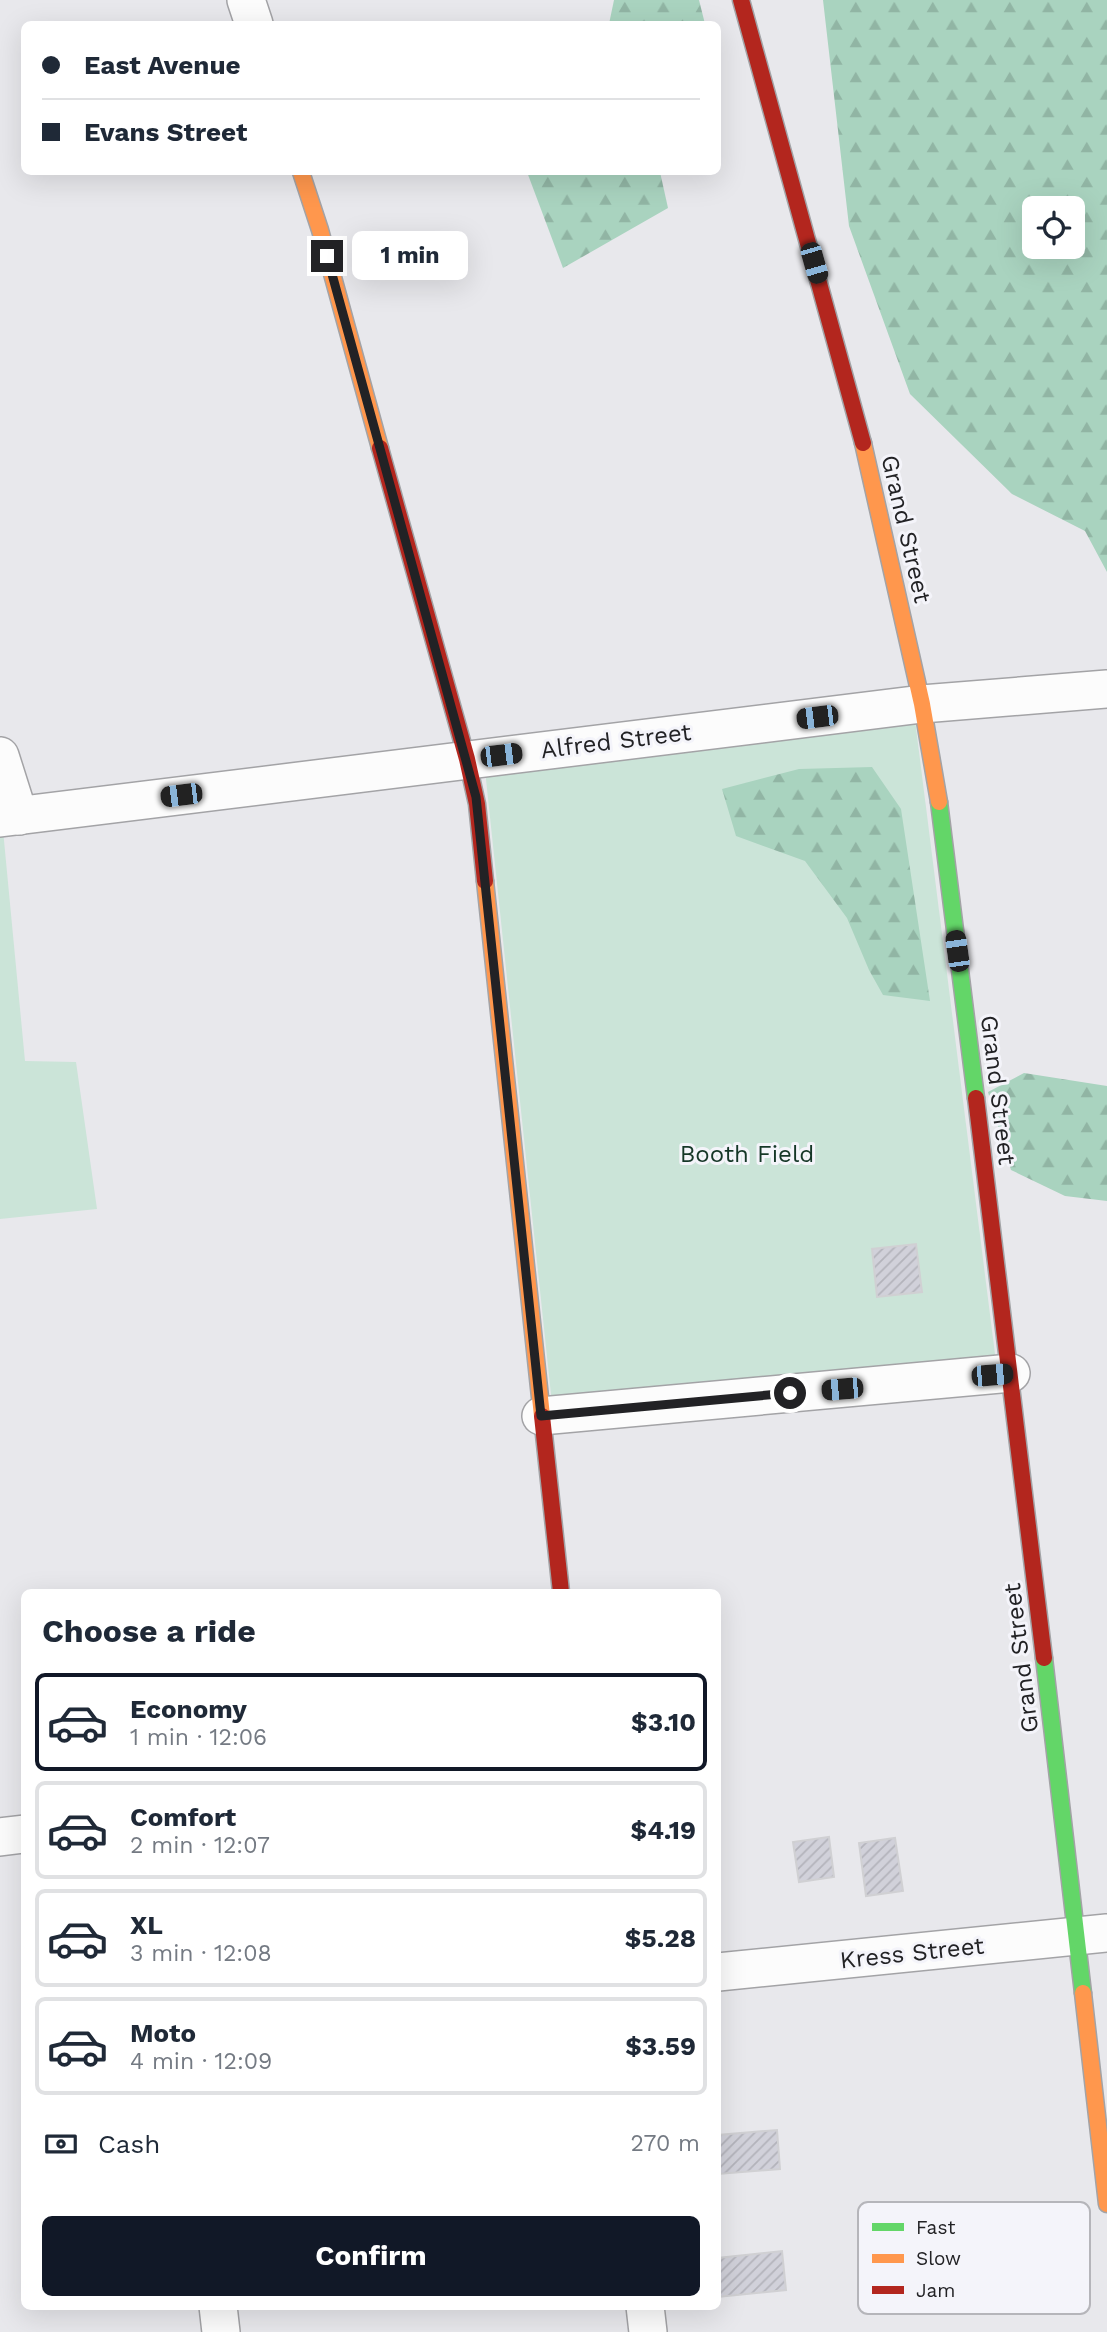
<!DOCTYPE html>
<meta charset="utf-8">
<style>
body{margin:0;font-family:"Work Sans",sans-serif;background:#f6f6f7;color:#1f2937;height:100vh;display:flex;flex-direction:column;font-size:26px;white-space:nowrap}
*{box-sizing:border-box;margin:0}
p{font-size:23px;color:#747a83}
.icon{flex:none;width:38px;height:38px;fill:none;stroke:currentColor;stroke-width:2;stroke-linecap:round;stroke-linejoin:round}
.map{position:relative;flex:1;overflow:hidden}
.drawer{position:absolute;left:21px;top:1589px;width:700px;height:721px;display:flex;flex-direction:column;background:#fff;border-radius:10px;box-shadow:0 7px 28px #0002}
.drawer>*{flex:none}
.guide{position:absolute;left:21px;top:21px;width:700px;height:154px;border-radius:10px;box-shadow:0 7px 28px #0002;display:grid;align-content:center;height:154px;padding:0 21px;background:#fff}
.buttons{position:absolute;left:1022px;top:196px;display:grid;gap:14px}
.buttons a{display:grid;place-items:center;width:63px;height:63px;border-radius:10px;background:#fff;box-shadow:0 7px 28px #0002;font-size:35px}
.end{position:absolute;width:32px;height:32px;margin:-16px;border:9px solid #222225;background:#fff;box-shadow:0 0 0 4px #fff}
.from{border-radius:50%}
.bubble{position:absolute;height:49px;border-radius:10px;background:#fff;box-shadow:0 7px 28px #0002;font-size:23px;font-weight:700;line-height:49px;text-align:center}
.car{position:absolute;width:21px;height:42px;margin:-21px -10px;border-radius:9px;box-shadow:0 0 5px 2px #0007;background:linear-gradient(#222 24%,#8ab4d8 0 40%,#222 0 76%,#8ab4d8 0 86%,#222 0)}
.guide b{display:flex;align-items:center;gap:24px;height:66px;font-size:26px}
.guide b+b{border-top:2px solid #e0e1e3}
.guide i{width:18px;height:18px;background:#1f2937}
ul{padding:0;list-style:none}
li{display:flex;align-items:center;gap:21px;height:98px;margin:0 14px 10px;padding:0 7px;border:4px solid #e0e1e3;border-radius:10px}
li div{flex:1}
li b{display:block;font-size:26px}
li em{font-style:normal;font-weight:700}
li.current{border-color:#111827}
li>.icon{width:63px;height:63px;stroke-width:1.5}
h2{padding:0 21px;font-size:32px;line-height:84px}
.pay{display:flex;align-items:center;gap:18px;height:77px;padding:0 21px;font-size:26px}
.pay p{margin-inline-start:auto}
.action{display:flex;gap:14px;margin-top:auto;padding:14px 21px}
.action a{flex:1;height:80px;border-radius:10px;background:#111827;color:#fff;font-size:28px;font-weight:700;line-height:80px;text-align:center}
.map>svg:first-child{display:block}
.green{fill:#cbe4d8}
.forest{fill:url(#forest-firs);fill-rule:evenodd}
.building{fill:url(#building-hatch);stroke:#d0d0d3;stroke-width:2}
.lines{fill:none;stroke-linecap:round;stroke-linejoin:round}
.street-casing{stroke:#a3a3a6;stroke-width:40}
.fast-casing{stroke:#a3a3a6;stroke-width:19}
.slow-casing{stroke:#a3a3a6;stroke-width:19}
.jam-casing{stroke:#a3a3a6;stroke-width:19}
.street{stroke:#fcfcfc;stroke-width:37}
.fast{stroke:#63d668;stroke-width:16}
.slow{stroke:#ff974d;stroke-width:16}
.jam{stroke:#b3261e;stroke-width:16}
.route{stroke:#222225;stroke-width:9}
.labels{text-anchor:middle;stroke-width:6;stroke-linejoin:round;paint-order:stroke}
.street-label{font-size:24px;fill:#222225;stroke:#f4f4fa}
.park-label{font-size:24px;fill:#153727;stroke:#f4f4fa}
.key{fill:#f4f4fa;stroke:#b5b5ba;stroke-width:2}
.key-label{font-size:19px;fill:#222225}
</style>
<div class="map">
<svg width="1107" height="2332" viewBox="0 0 1107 2332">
<defs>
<pattern id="forest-firs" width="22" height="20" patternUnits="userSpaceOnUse" patternTransform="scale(1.75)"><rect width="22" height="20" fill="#a9d3bf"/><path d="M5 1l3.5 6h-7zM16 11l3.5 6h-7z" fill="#91b5a4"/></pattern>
<pattern id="building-hatch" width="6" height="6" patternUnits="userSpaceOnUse" patternTransform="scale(1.75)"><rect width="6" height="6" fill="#d1d1da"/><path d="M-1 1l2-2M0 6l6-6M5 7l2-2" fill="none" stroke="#b3b3bb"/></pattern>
</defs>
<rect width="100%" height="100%" fill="#e8e8ec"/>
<!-- green -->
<g class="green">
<path d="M915,720L996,1362L552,1404L485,770Z"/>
<path d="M3,830L25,1061L76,1062L97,1209L0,1219V831Z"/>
</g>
<!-- forest -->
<g class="forest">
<path d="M614,0H699L705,24H609Z"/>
<path d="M823,0H1107V572L1085,531L1012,494L910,394L849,226ZM1073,208V247H1034V208Z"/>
<path d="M527,172H660L668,208L563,268Z"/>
<path d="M872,767L901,809L930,1001L883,995L869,970L847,918L805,861L736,836L722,789L799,769Z"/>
<path d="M1024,1073L1107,1086V1201L1065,1196L1011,1170L988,1092Z"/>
</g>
<!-- building -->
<g class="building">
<path d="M916,1244L922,1292L877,1297L872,1249Z"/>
<path d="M829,1837L834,1877L799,1882L793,1842Z"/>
<path d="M895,1838L903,1891L866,1896L859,1843Z"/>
<path d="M777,2130L780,2169L718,2174V2135Z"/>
<path d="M782,2251L786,2290L718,2297V2258Z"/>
</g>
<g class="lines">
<defs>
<g id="street">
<path d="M246,0L254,24"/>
<path d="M0,756L19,816"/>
<path d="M0,818L922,704L1107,689"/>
<path d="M541,1416L1011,1373"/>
<path d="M0,1837L24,1834"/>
<path d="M718,1972L1107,1933"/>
<path d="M218,2306L221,2332"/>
<path d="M645,2306L648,2332"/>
</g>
<g id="fast">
<path d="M939,802L976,1098"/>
<path d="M1044,1658L1083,1993"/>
</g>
<g id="slow">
<path d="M301,172L320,230L380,448"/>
<path d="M863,443L922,704L939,802"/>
<path d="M485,881L542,1416"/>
<path d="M1083,1993L1107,2204"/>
</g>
<g id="jam">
<path d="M741,0L863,443"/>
<path d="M380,448L467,759L477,804L485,881"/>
<path d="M976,1098L1044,1658"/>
<path d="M542,1416L561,1592"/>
</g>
</defs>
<!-- street casing -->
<use href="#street" class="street-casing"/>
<!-- fast casing -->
<use href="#fast" class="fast-casing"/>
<!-- slow casing -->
<use href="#slow" class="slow-casing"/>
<!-- jam casing -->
<use href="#jam" class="jam-casing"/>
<!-- street -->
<use href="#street" class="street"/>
<!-- fast -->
<use href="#fast" class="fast"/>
<!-- slow -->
<use href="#slow" class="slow"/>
<!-- jam -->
<use href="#jam" class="jam"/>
</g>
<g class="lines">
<!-- route -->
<path class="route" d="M327,256L476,797L541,1416L790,1393"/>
</g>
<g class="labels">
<!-- street labels -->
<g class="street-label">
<text transform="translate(906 529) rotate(77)" y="8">Grand Street</text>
<text transform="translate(616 741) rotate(-7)" y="8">Alfred Street</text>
<text transform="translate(998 1090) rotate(83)" y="8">Grand Street</text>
<text transform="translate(1021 1658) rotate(-97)" y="8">Grand Street</text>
<text transform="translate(912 1953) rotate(-6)" y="8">Kress Street</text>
</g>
<!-- park labels -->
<g class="park-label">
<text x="747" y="1162">Booth Field</text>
</g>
</g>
<!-- legend -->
<rect x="858" y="2202" width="232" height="112" rx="10" class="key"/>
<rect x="872" y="2223" width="32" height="8" fill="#63d668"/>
<rect x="872" y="2254" width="32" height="9" fill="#ff974d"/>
<rect x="872" y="2286" width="32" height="8" fill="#b3261e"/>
<g class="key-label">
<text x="916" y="2234">Fast</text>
<text x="916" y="2265">Slow</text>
<text x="916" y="2297">Jam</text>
</g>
</svg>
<div class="buttons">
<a><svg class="icon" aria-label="locate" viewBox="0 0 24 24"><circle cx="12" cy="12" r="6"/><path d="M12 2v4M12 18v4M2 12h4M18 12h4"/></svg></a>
</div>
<i class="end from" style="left:790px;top:1393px"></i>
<i class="end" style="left:327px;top:256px"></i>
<div class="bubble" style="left:352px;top:231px;width:116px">1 min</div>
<i class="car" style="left:814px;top:263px;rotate:164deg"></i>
<i class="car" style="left:817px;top:717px;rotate:263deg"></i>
<i class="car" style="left:501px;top:755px;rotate:83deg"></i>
<i class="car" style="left:181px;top:795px;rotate:263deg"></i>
<i class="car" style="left:957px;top:951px;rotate:352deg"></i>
<i class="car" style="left:992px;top:1375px;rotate:85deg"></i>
<i class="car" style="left:842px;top:1389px;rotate:265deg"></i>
<div class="guide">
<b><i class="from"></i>East Avenue</b>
<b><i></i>Evans Street</b>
</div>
<section class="drawer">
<h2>Choose a ride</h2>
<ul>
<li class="current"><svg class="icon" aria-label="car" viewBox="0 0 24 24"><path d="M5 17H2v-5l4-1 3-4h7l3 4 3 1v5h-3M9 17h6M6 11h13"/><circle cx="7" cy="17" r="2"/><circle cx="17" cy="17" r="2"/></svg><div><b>Economy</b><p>1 min · 12:06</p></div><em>$3.10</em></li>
<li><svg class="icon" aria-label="car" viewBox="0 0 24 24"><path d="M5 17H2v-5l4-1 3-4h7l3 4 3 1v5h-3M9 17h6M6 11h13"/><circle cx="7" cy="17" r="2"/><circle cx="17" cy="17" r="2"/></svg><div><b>Comfort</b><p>2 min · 12:07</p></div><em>$4.19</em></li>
<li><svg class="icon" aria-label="car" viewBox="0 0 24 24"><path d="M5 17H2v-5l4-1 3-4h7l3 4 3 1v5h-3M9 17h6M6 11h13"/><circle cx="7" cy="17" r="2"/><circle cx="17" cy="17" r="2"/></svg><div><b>XL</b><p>3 min · 12:08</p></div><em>$5.28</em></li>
<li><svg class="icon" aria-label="car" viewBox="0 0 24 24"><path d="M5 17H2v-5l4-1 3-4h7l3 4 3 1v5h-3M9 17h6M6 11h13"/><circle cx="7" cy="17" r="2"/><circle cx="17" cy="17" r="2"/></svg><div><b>Moto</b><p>4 min · 12:09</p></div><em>$3.59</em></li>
</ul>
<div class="pay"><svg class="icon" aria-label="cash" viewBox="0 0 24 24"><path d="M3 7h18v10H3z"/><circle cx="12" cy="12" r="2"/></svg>Cash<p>270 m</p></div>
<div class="action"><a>Confirm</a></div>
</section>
</div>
